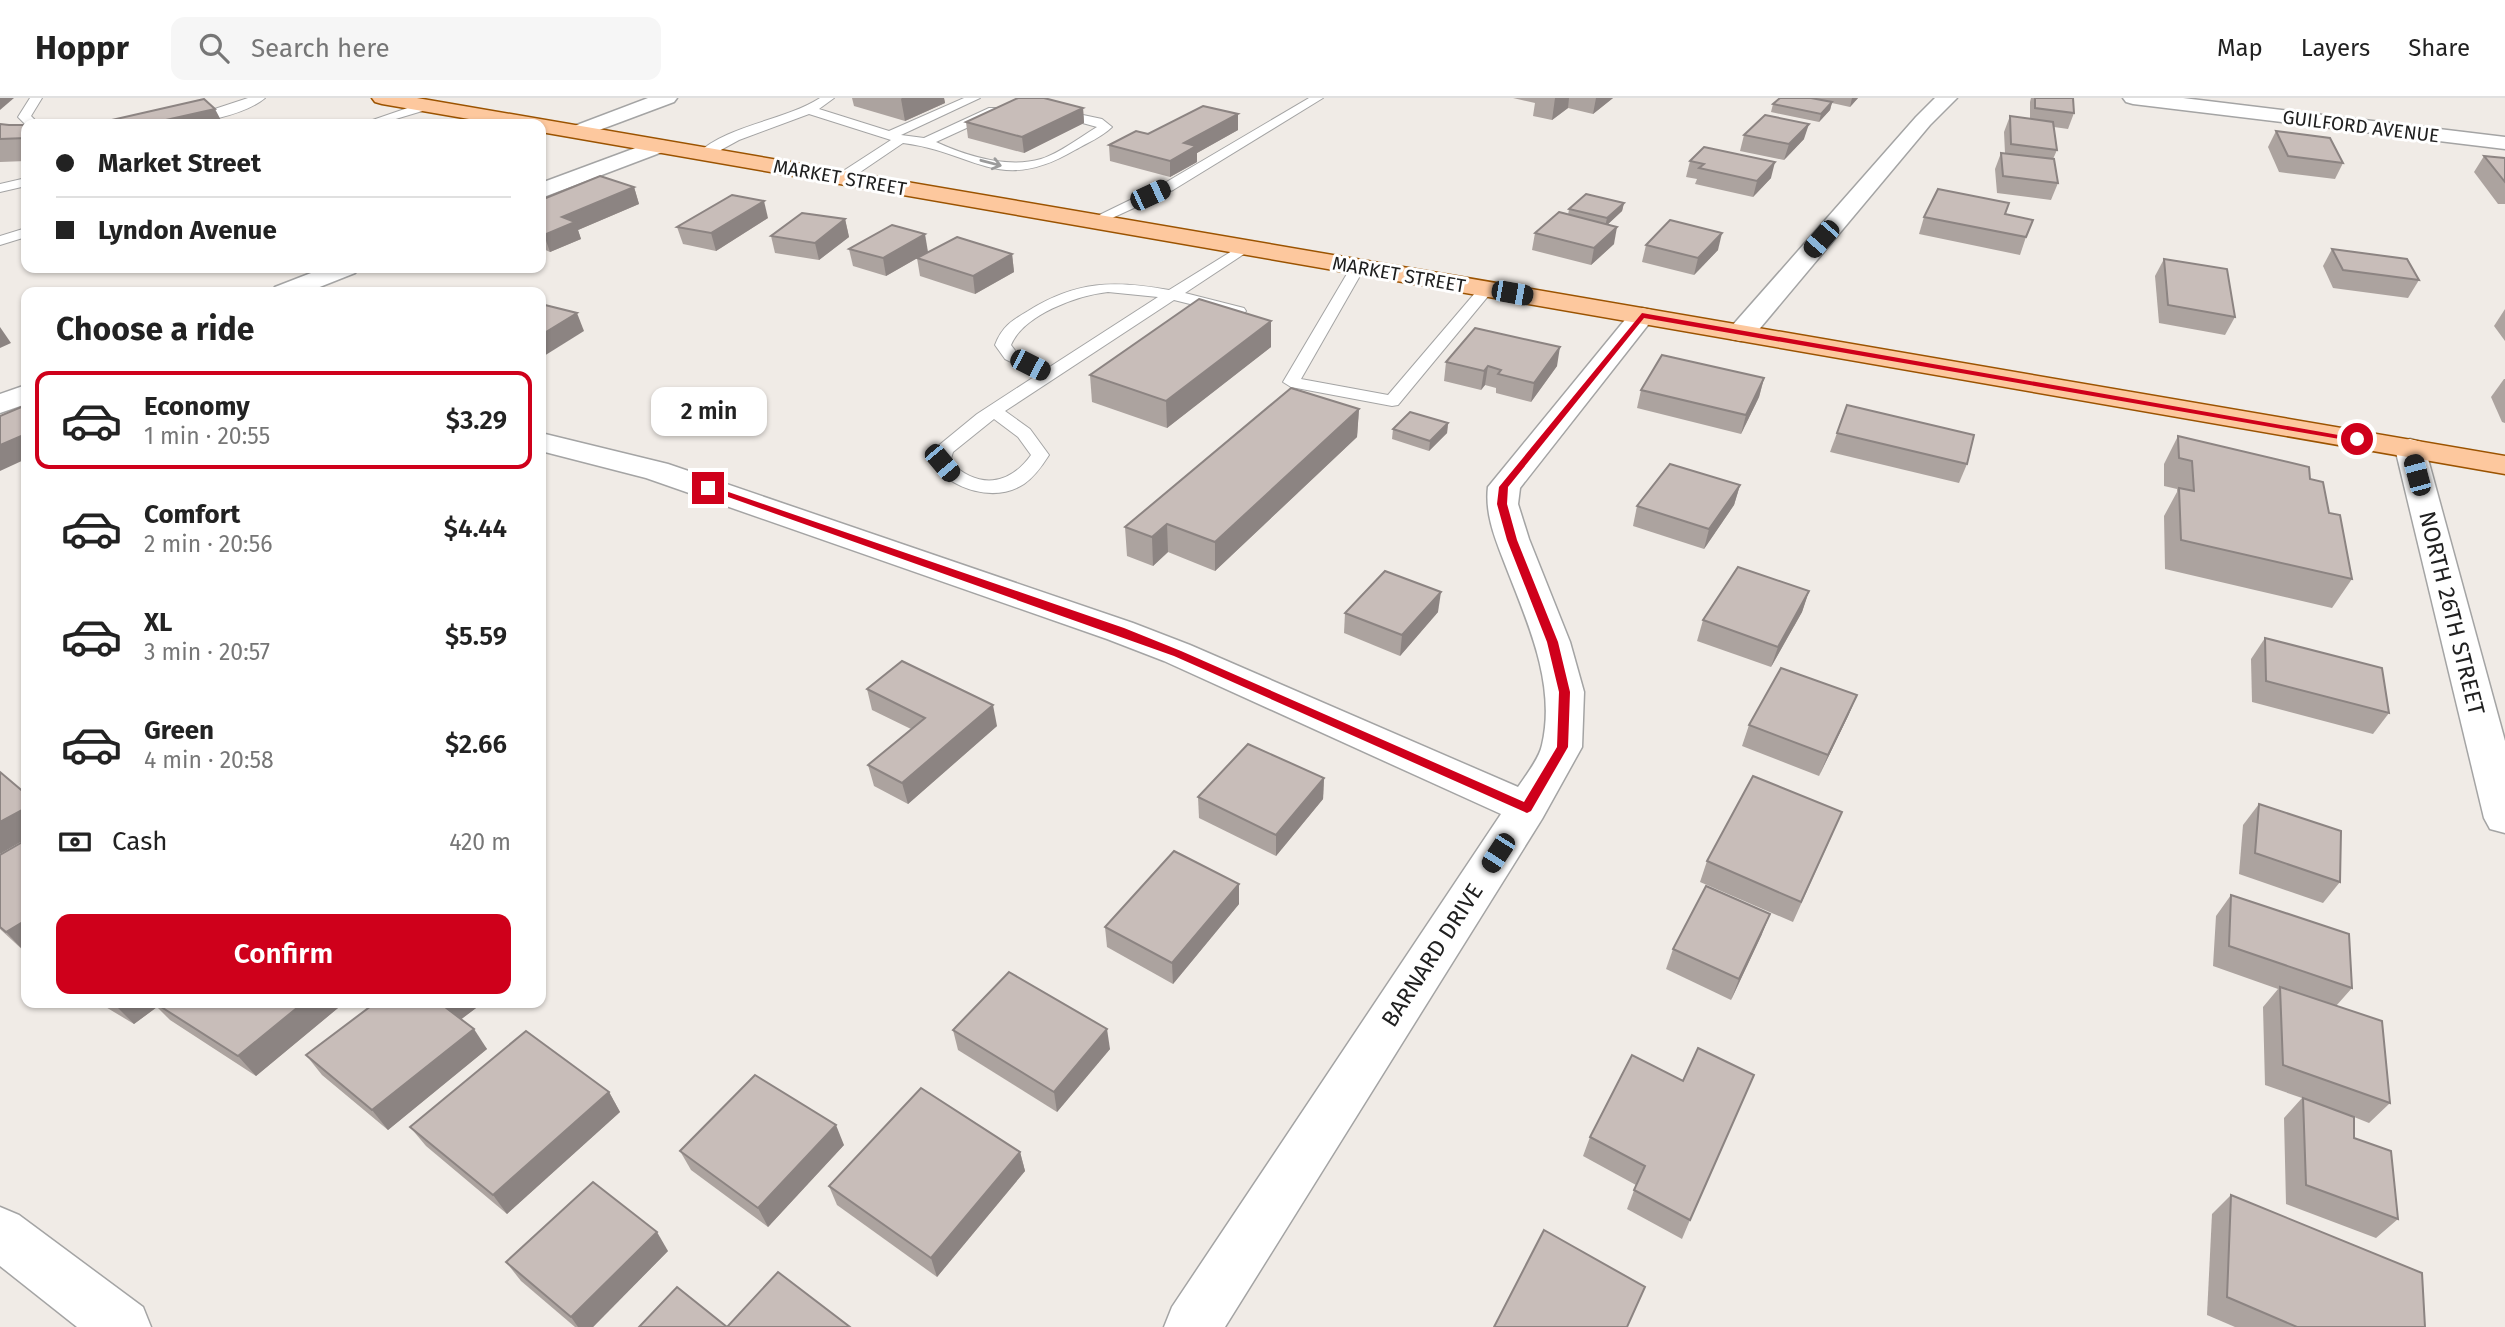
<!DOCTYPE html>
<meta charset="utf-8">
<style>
body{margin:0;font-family:"Fira Sans",sans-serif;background:#f6f6f6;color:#222;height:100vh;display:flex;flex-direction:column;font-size:26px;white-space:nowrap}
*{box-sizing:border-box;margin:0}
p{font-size:23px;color:#767676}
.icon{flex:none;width:38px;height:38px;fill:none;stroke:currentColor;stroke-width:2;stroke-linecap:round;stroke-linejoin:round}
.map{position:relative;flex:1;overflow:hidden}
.panel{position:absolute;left:21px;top:189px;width:525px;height:721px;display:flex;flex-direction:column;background:#fff;border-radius:14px;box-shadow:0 2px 5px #0004}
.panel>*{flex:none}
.hud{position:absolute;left:21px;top:21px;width:525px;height:154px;border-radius:14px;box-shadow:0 2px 5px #0004;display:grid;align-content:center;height:154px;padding:0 35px;background:#fff}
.end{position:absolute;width:32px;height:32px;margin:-16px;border:9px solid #cf001b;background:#fff;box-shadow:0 0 0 4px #fff}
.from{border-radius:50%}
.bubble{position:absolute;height:49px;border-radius:14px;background:#fff;box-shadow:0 2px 5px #0004;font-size:23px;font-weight:600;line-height:49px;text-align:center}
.car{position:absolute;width:21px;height:42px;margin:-21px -10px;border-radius:9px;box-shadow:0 0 5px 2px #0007;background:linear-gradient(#222 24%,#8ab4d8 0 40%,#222 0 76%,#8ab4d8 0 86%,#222 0)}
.hud b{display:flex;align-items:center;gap:24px;height:66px;font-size:26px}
.hud b+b{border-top:2px solid #e0e0e0}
.hud i{width:18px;height:18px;background:#222}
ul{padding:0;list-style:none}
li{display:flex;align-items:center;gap:21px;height:98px;margin:0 14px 10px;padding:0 21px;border:4px solid transparent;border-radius:14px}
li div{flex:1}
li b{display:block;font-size:26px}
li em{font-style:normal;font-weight:600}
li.on{border-color:#cf001b}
li>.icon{width:63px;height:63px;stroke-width:1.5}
h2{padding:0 35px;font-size:32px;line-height:84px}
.pay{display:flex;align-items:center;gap:18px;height:77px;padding:0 35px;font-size:26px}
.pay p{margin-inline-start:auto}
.action{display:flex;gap:14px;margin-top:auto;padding:14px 35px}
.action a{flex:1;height:80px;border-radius:14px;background:#cf001b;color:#fff;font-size:28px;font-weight:600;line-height:80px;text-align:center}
header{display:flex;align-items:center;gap:42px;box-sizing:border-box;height:98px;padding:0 35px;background:#fff;border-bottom:2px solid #e0e0e0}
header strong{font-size:33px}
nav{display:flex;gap:38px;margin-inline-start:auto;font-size:24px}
.search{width:490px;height:63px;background:#f6f6f6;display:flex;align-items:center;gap:18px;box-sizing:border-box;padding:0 24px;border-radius:14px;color:#767676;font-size:26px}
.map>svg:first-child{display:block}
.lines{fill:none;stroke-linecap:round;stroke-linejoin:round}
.service-casing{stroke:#a4a4a4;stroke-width:2}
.minor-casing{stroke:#a4a4a4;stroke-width:3}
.tertiary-casing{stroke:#a4a4a4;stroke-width:3}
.primary-casing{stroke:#9b5300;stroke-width:3}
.service{fill:#fff;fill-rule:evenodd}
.minor{fill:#fff;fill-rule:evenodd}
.tertiary{fill:#fff;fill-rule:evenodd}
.primary{fill:#fdc89e;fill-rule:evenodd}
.wall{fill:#aca39f}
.shaded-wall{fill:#8c8482}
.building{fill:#c8bdb9;stroke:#8c8482;stroke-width:2}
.oneway{stroke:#9b9b9b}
.route{fill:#cf001b}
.labels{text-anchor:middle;stroke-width:6;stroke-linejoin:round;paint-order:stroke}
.far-street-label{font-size:19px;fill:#202020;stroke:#fff}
.street-label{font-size:23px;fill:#202020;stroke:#fff}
</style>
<header>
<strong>Hoppr</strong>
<div class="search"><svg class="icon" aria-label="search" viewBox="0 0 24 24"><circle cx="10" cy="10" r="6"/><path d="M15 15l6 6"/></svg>Search here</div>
<nav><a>Map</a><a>Layers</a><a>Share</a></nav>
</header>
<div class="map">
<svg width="2505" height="1229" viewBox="0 0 2505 1229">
<rect width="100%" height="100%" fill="#f0ebe6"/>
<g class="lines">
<defs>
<g id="service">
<path d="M30,0H42L31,18L39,26L26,27L18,19Z"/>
<path d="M248,0H265C245,17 195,27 169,26Z"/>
<path d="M820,0H834L819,11L889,33L964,0H980L901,37L924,40L989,10H997V16L936,44C967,58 1007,71 1041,61C1060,55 1080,39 1097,29L1050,16V10L1102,21L1112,29C1102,39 1087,45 1075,52C999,97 975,54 903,45L847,83H837V77L891,42L809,16L739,42L708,59H698L697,56C727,27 784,23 820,0Z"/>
<path d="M1309,0H1323L1173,92L1099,126L1094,127L1087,123L1163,86Z"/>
<path d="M425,4L429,5V11L379,26H361Z"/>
<path d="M26,80V88L0,94V86Z"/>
<path d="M26,130V139L0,147V138Z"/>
<path d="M1245,145L1252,149L1250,152L1185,195L1244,210L1246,213L1244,216L1238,218L1174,202L1005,313L1030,331L1049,357C1042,368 1035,378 1024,386C995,405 952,392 932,365L938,348L977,316L1037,277L1005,261L995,247C1002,229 1011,223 1028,213C1076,183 1114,182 1169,192ZM1108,194L1158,199L1048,270L1017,255L1011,247C1023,217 1078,197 1108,194ZM994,321L1018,339L1031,357C1009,388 978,391 950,364L953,354Z"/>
<path d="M1358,165L1365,169L1301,281L1388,297L1481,188L1486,186L1494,191L1398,307L1392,308L1291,289L1283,284L1351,169Z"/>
</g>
<g id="minor">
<path d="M648,0H677L674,4L583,38H569L565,34L569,30Z"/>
<path d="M1935,0H1957L1930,27L1751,241L1741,243L1731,241L1727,235L1731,229L1916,19Z"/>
<path d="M2123,0H2183L2505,39V51L2133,6L2126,4Z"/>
<path d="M657,42L665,43L668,48L665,53L541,100V85Z"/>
<path d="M324,170H359L355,175L307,194H271L275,189Z"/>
<path d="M1642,210L1651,212L1655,218L1520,390L1518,406L1529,441L1570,544L1584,594L1582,649L1542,721L1225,1229H1164L1172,1209L1501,716L1164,563L1107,541L646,380L541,353V335L668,366L1133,525L1190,547L1518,689C1526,677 1539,661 1542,647C1557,584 1525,519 1503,461C1494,438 1485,414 1488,389L1633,212Z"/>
<path d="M26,287V306L0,315V296Z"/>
<path d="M2410,341L2421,344L2425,350L2505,643V735L2490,731L2484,720L2395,350L2399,344Z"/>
</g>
<path id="tertiary" d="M0,1109L19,1117L143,1209L151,1229H77L0,1168Z"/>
<path id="primary" d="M372,0H417L2505,358V376L541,34V26H498L382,6L375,4Z"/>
</defs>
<!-- service casing -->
<use href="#service" class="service-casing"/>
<!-- minor casing -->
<use href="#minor" class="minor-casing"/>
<!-- tertiary casing -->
<use href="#tertiary" class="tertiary-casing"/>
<!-- primary casing -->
<use href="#primary" class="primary-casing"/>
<!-- service -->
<use href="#service" class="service"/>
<!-- minor -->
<use href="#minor" class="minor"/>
<!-- tertiary -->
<use href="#tertiary" class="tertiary"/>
<!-- primary -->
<use href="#primary" class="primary"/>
</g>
<!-- wall -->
<g class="wall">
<path d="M852,0H944L945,5L905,23L854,8Z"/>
<path d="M1513,0H1613L1593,16L1568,10L1552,22L1533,18L1535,5Z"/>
<path d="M1780,0H1858L1850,9L1832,5L1830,12L1819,24L1771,14L1773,6Z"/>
<path d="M2031,0H2073L2074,15L2068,31L2054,29L2057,52L2053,61L2058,85L2051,102L1997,95L1995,71L2001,55H2005L2004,34L2010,18L2030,21V4Z"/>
<path d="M1083,10L1084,25L1024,55L968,40L966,24Z"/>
<path d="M1238,16V32L1197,55V64L1170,79L1110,63L1109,47L1148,36Z"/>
<path d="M0,26L9,27H26V63L0,64Z"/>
<path d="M2276,33L2343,65L2335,81L2279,74L2268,49Z"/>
<path d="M1744,37L1804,41L1784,62L1740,53Z"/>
<path d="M2484,58L2505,60V106H2498L2474,74Z"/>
<path d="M1690,63L1771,80L1753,99L1695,86L1697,81L1686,79Z"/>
<path d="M634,89L639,106L578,132L581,141L550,154L541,150V102Z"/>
<path d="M1624,105L1622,113L1608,126L1614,146L1591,167L1532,152L1535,135L1568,117L1569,111Z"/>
<path d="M2005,116L2026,139L2020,157L1919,136L1924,119Z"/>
<path d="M768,120L716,153L683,146L677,129Z"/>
<path d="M845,121L849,139L819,162L775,155L771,138Z"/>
<path d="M1646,147L1718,152L1694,177L1642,164Z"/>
<path d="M849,151L928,154L886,178L853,168Z"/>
<path d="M2332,151L2419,182L2408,200L2333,190L2323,168Z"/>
<path d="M1012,156L1014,174L975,196L920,178L917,160Z"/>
<path d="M2164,161L2235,219L2225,237L2159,225L2155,178Z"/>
<path d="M2505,211V243L2494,228Z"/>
<path d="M1271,223V249L1167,330L1092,304L1090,277Z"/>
<path d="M1446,264L1557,268L1531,304L1496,295V290L1485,287L1481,292L1444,283Z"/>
<path d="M1764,280L1759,299L1741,336L1637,310L1641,292Z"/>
<path d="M2504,281H2505V325L2502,324L2491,299Z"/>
<path d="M1359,311L1357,339L1215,473L1168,454L1153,468L1127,458L1125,429Z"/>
<path d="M1448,325L1447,335L1429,353L1392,341L1393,331Z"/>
<path d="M1837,335L1967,366L1959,385L1830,354Z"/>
<path d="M2178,338L2310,381L2329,415L2352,481L2332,510L2165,471L2164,418L2177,394V391L2164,388V366Z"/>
<path d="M1740,387L1734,407L1704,451L1633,428L1637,408Z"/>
<path d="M1809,493L1802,514L1771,569L1697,543L1703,522Z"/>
<path d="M1438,514L1400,558L1344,535L1345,515Z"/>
<path d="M2265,540L2389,615L2373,636L2252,604L2251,561Z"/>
<path d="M867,591L997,628L908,706L874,688L868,667L911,631L872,612Z"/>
<path d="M1857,597L1848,618L1819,678L1742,648L1749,627Z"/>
<path d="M1324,680L1323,701L1276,758L1199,720L1198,699Z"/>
<path d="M2259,706L2340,784L2323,805L2239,776L2243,727Z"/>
<path d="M1833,735L1793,824L1700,784L1707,763Z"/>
<path d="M0,757L26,855L0,831Z"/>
<path d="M2231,797L2352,890L2336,908L2390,1005L2369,1025L2354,1019V1040L2398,1121L2376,1140L2286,1106L2284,1020L2302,1000L2265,987L2263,909L2278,891L2213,868L2216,818Z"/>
<path d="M1239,806L1173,886L1107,849L1105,829Z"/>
<path d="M1762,836L1731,902L1666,871L1673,851Z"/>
<path d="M99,905H344L256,978L170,922L157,909L134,926Z"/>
<path d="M480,907L461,921L487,951L388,1032L322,977L306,957Z"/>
<path d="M953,932L1110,951L1057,1014L958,952Z"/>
<path d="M1632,957L1690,1122L1682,1141L1627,1111L1636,1087L1583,1058L1590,1039Z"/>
<path d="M609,994L620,1014L507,1116L426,1048L410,1029Z"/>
<path d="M844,1047L768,1129L691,1072L680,1053Z"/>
<path d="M1020,1054L1025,1073L937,1179L837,1107L829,1088Z"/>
<path d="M2231,1097L2425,1229H2235L2207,1217L2212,1116Z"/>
<path d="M668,1153L593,1229H575L521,1183L506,1164Z"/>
</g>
<!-- shaded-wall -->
<g class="shaded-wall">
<path d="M0,0H14L0,12Z"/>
<path d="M902,0H944L945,5L905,23L901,1Z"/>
<path d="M1555,0H1569L1568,10L1552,22Z"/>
<path d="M1596,0H1613L1593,16Z"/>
<path d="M1852,0H1858L1850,9Z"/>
<path d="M1832,4L1830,12L1819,24L1821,16Z"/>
<path d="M1083,10L1084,25L1024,55L1022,39Z"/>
<path d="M215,11L223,26H148Z"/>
<path d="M1238,16V32L1197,55V64L1170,79V63L1184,45Z"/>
<path d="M1809,26L1804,41L1784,62L1789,46Z"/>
<path d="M1775,64L1771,80L1753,99L1757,83Z"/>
<path d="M634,89L639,106L578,132L581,141L550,154L544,137L562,119Z"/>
<path d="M764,103L768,120L716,153L711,135Z"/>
<path d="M1624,105L1622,113L1605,129L1607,120Z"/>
<path d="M845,121L849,139L819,162L815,145Z"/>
<path d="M1617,129L1614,146L1591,167L1594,150Z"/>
<path d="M1722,135L1718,152L1694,177L1698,160Z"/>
<path d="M925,136L928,154L886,178L883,160Z"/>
<path d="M1012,156L1014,174L975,196L973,178Z"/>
<path d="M577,215L584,233L544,258L541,250V237Z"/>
<path d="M1271,223V249L1167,330L1166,303Z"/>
<path d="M0,229L11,245L0,250Z"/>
<path d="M1560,249L1557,268L1531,304L1534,285Z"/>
<path d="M1488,268L1485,287L1481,292L1484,273Z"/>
<path d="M1764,280L1759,299L1741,336L1746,317Z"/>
<path d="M1359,311L1357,339L1215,473V444Z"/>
<path d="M1448,325L1447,335L1429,353L1430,343Z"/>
<path d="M26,336V361L0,373V347Z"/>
<path d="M1740,387L1734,407L1704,451L1709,431Z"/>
<path d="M1167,426L1168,454L1153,468L1152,439Z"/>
<path d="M1809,493L1802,514L1771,569L1778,549Z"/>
<path d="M1441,494L1438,514L1400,558L1402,537Z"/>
<path d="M1857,597L1848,618L1819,678L1828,657Z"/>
<path d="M993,607L997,628L908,706L902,685Z"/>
<path d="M1324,680L1323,701L1276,758V737Z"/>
<path d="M26,710V741L0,756V724Z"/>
<path d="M1239,786V806L1173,886L1172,865Z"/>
<path d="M1770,816L1762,836L1731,902L1739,881Z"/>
<path d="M26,822V855L6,834Z"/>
<path d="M116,905H153L157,909L134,926L114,906Z"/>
<path d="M303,905H344L256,978L238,958Z"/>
<path d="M442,905H478L480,907L455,926L441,906Z"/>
<path d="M474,931L487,951L388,1032L372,1012Z"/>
<path d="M1107,931L1110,951L1057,1014L1054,994Z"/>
<path d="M609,994L620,1014L507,1116L493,1097Z"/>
<path d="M836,1027L844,1047L768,1129L758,1110Z"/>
<path d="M1020,1054L1025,1073L937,1179L931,1160Z"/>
<path d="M657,1134L668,1153L593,1229H578L571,1219Z"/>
</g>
<!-- building -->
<g class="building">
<path d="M1018,0H1044L1083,10L1022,39L966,24Z"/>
<path d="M1780,0H1811L1832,4L1821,16L1773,6Z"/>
<path d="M2035,0H2073L2074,15L2035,10Z"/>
<path d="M204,1L215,11L148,26H42L103,24Z"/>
<path d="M1203,8L1238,16L1184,45L1196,48L1170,63L1109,47L1136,33L1148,36Z"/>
<path d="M1765,17L1809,26L1789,46L1744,37Z"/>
<path d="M2010,18L2053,24L2057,52L2011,46Z"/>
<path d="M0,26L9,27H26V40L0,41Z"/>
<path d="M2276,33L2330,40L2343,65L2288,58Z"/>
<path d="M1704,49L1775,64L1757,83L1699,70L1704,66L1690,63Z"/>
<path d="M2001,55L2054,61L2058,85L2003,78Z"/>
<path d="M2484,58L2505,60V84Z"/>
<path d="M600,78L634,89L562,119L575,124L544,137L541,135V102Z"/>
<path d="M1938,91L2009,105L2005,116L2033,122L2026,139L1924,119Z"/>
<path d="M1586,96L1624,105L1607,120L1569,111Z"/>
<path d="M732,97L764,103L711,135L677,129Z"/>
<path d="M1559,114L1617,129L1594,150L1535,135Z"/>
<path d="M802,115L845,121L815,145L771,138Z"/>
<path d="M1670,122L1722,135L1698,160L1646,147Z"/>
<path d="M892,127L925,136L883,160L849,151Z"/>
<path d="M957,139L1012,156L973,178L917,160Z"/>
<path d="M2332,151L2407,161L2419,182L2343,172Z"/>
<path d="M2164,161L2227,171L2235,219L2168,207Z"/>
<path d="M1199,201L1271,223L1166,303L1090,277Z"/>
<path d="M541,206L577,215L541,237Z"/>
<path d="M1475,230L1560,249L1534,285L1498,276L1501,272L1488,268L1484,273L1446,264Z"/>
<path d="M1662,257L1764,280L1746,317L1641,292Z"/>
<path d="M1291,290L1359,311L1215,444L1167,426L1152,439L1125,429Z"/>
<path d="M26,307V336L0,347V318Z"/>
<path d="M1847,307L1974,337L1967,366L1837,335Z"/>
<path d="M1410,314L1448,325L1430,343L1393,331Z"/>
<path d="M2178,338L2309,369L2310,381L2323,384L2329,415L2340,417L2352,481L2181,442L2179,390L2194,393L2192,363L2179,360Z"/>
<path d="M1670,366L1740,387L1709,431L1637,408Z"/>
<path d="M1738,469L1809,493L1778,549L1703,522Z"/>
<path d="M1385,473L1441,494L1402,537L1345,515Z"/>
<path d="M2265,540L2382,570L2389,615L2266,583Z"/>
<path d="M902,563L993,607L902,685L868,667L925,620L867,591Z"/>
<path d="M1781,570L1857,597L1828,657L1749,627Z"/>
<path d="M1248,646L1324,680L1276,737L1198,699Z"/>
<path d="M0,674L26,696V710L0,724Z"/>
<path d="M1753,678L1842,714L1801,804L1707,763Z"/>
<path d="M2259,706L2341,733L2340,784L2255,755Z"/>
<path d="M26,742V822L6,834L0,829V757Z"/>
<path d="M1174,753L1239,786L1172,865L1105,829Z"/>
<path d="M1706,788L1770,816L1739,881L1673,851Z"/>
<path d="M2231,797L2349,836L2352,890L2229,848Z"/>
<path d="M1009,874L1107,931L1054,994L953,932Z"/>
<path d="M2280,889L2382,923L2390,1005L2283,967Z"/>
<path d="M155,905H303L238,958Z"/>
<path d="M375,905H442L441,906L474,931L372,1012L306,957Z"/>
<path d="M526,933L609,994L493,1097L410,1029Z"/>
<path d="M1698,950L1754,977L1690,1122L1634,1092L1645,1068L1590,1039L1632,957L1683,983Z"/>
<path d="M755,977L836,1027L758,1110L680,1053Z"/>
<path d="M921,990L1020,1054L931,1160L829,1088Z"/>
<path d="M2303,1000L2354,1019V1040L2391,1053L2398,1121L2306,1087Z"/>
<path d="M593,1084L657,1134L571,1219L506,1164Z"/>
<path d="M2231,1097L2422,1175L2425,1229H2297L2227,1199Z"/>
<path d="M1544,1132L1645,1189L1627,1229H1494Z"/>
<path d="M778,1174L850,1229H727Z"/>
<path d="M677,1189L727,1229H639Z"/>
</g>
<!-- one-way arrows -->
<defs><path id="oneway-shaft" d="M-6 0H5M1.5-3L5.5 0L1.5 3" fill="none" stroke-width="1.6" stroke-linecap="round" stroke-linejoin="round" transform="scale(1.75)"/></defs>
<use class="oneway" href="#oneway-shaft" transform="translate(991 65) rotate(15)"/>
<!-- route -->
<path class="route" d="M1642,215L2361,341L2357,344L1644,220L1508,389L1507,406L1517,442L1558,544L1570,594L1568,649L1531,713L1527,715L1174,558L703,390L711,388L1124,530L1181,553L1524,704L1557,649L1559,594L1547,544L1507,442L1497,406L1499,389Z"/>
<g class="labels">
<!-- far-street labels -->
<g class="far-street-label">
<text transform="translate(2361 28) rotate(7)" y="7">GUILFORD AVENUE</text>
<text transform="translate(840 79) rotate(10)" y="7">MARKET STREET</text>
<text transform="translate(1399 176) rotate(10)" y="7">MARKET STREET</text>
</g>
<!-- street labels -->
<g class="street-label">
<text transform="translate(2452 515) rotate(76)" y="8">NORTH 26TH STREET</text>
<text transform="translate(1432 857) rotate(-57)" y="8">BARNARD DRIVE</text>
</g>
</g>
</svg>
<i class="end from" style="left:2357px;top:341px"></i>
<i class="end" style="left:708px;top:390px"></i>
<div class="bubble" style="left:651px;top:289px;width:116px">2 min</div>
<i class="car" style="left:1150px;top:97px;rotate:65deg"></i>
<i class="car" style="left:1821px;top:141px;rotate:221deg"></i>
<i class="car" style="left:1512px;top:195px;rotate:100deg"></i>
<i class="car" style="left:1030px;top:267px;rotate:117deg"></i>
<i class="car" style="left:942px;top:365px;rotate:140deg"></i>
<i class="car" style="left:2417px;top:377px;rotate:345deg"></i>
<i class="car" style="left:1498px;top:755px;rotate:213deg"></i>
<div class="hud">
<b><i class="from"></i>Market Street</b>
<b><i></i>Lyndon Avenue</b>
</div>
<section class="panel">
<h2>Choose a ride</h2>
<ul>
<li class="on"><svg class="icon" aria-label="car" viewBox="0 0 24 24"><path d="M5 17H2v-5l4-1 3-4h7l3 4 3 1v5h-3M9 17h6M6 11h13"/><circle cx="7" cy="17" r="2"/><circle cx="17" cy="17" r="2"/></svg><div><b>Economy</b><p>1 min · 20:55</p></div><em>$3.29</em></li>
<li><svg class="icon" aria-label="car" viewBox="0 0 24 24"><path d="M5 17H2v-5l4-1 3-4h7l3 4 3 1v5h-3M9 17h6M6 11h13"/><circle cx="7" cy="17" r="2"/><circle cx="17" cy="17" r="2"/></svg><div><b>Comfort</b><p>2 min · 20:56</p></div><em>$4.44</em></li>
<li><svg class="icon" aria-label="car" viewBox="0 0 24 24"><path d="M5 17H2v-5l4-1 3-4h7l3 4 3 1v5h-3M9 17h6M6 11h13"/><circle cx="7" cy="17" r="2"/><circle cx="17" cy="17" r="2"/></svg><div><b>XL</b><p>3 min · 20:57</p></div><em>$5.59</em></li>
<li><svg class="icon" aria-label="car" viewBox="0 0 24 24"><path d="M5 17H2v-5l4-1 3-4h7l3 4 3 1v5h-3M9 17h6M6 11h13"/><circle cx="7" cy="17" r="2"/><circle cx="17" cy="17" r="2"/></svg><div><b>Green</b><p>4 min · 20:58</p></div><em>$2.66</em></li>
</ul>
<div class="pay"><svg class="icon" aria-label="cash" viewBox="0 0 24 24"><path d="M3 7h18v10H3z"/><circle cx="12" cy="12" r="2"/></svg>Cash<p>420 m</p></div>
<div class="action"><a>Confirm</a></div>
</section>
</div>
